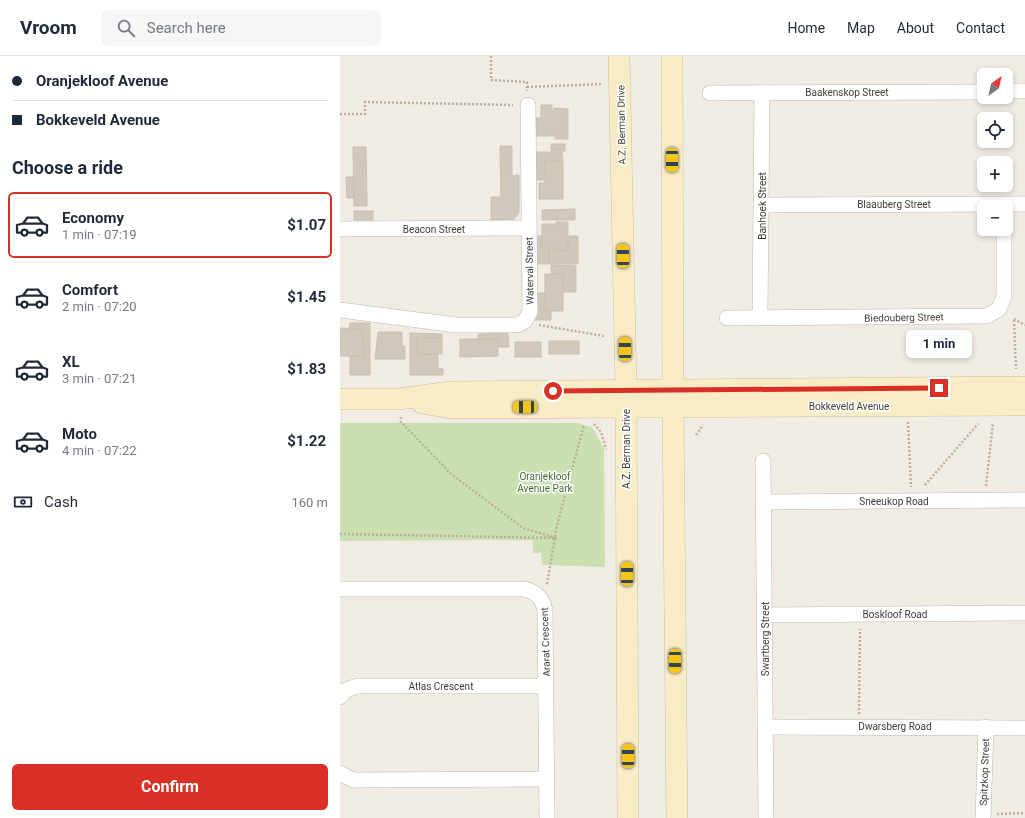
<!DOCTYPE html>
<meta charset="utf-8">
<style>
body{margin:0;font-family:Roboto,sans-serif;background:#f6f6f7;color:#1f2937;height:100vh;display:flex;flex-direction:column;font-size:15px;white-space:nowrap}
*{box-sizing:border-box;margin:0}
p{font-size:13px;color:#747a83}
.icon{flex:none;width:22px;height:22px;fill:none;stroke:currentColor;stroke-width:2;stroke-linecap:round;stroke-linejoin:round}
.map{position:relative;flex:1;overflow:hidden}
.panel{display:flex;flex-direction:column;background:#fff;width:340px}
.panel>*{flex:none}
.top-card{display:grid;align-content:center;height:88px;padding:0 12px;background:#fff}
.needle{width:26px;rotate:34deg}
.controls{position:absolute;left:637px;top:12px;display:grid;gap:8px}
.controls a{display:grid;place-items:center;width:36px;height:36px;border-radius:6px;background:#fff;box-shadow:0 2px 6px #0003;font-size:20px}
.end{position:absolute;width:18px;height:18px;margin:-9px;border:5px solid #d93025;background:#fff;box-shadow:0 0 0 2px #fff}
.from{border-radius:50%}
.bubble{position:absolute;height:28px;border-radius:6px;background:#fff;box-shadow:0 2px 6px #0003;font-size:13px;font-weight:700;line-height:28px;text-align:center}
.car{position:absolute;width:12px;height:24px;margin:-12px -6px;border-radius:5px;box-shadow:0 0 3px 1px #0007;background:linear-gradient(#f5c518 24%,#345 0 40%,#f5c518 0 76%,#345 0 86%,#f5c518 0)}
.top-card b{display:flex;align-items:center;gap:14px;height:38px;font-size:15px}
.top-card b+b{border-top:1px solid #e0e1e3}
.top-card i{width:10px;height:10px;background:#1f2937}
ul{padding:0;list-style:none}
li{display:flex;align-items:center;gap:12px;height:66px;margin:0 8px 6px;padding:0 4px;border:2px solid transparent;border-radius:6px}
li div{flex:1}
li b{display:block;font-size:15px}
li em{font-style:normal;font-weight:700}
li.active{border-color:#d93025}
li>.icon{width:36px;height:36px;stroke-width:1.5}
h2{padding:0 12px;font-size:18px;line-height:48px}
.pay{display:flex;align-items:center;gap:10px;height:44px;padding:0 12px;font-size:15px}
.pay p{margin-inline-start:auto}
.primary-button{display:flex;gap:8px;margin-top:auto;padding:8px 12px}
.primary-button a{flex:1;height:46px;border-radius:6px;background:#d93025;color:#fff;font-size:16px;font-weight:700;line-height:46px;text-align:center}
header{display:flex;align-items:center;gap:24px;box-sizing:border-box;height:56px;padding:0 20px;background:#fff;border-bottom:1px solid #e0e1e3}
header strong{font-size:19px}
nav{display:flex;gap:22px;margin-inline-start:auto;font-size:14px}
.search{width:280px;height:36px;background:#f6f6f7;display:flex;align-items:center;gap:10px;box-sizing:border-box;padding:0 14px;border-radius:6px;color:#747a83;font-size:15px}
main{display:flex;flex:1;min-height:0}
.map>svg:first-child{display:block}
.green{fill:#cae0b1}
.building{fill:#d0c8bb;stroke:#cac0af}
.lines{fill:none;stroke-linecap:round;stroke-linejoin:round}
.street-casing{stroke:#bdb7ab;stroke-width:16}
.secondary-casing{stroke:#cbbe98;stroke-width:22}
.path{stroke:#baaf9b;stroke-width:2.5;stroke-dasharray:2 2;stroke-linecap:butt}
.street{stroke:#fff;stroke-width:15}
.secondary{stroke:#f8ecc6;stroke-width:21}
.route{stroke:#d93025;stroke-width:5}
.labels{text-anchor:middle;stroke-width:3;stroke-linejoin:round;paint-order:stroke}
.street-label{font-size:10px;fill:#413c35;stroke:#fff}
.park-label{font-size:10px;fill:#466c2f;stroke:#fff}
</style>
<header>
<strong>Vroom</strong>
<div class="search"><svg class="icon" aria-label="search" viewBox="0 0 24 24"><circle cx="10" cy="10" r="6"/><path d="M15 15l6 6"/></svg>Search here</div>
<nav><a>Home</a><a>Map</a><a>About</a><a>Contact</a></nav>
</header>
<main>
<section class="panel">
<div class="top-card">
<b><i class="from"></i>Oranjekloof Avenue</b>
<b><i></i>Bokkeveld Avenue</b>
</div>
<h2>Choose a ride</h2>
<ul>
<li class="active"><svg class="icon" aria-label="car" viewBox="0 0 24 24"><path d="M5 17H2v-5l4-1 3-4h7l3 4 3 1v5h-3M9 17h6M6 11h13"/><circle cx="7" cy="17" r="2"/><circle cx="17" cy="17" r="2"/></svg><div><b>Economy</b><p>1 min · 07:19</p></div><em>$1.07</em></li>
<li><svg class="icon" aria-label="car" viewBox="0 0 24 24"><path d="M5 17H2v-5l4-1 3-4h7l3 4 3 1v5h-3M9 17h6M6 11h13"/><circle cx="7" cy="17" r="2"/><circle cx="17" cy="17" r="2"/></svg><div><b>Comfort</b><p>2 min · 07:20</p></div><em>$1.45</em></li>
<li><svg class="icon" aria-label="car" viewBox="0 0 24 24"><path d="M5 17H2v-5l4-1 3-4h7l3 4 3 1v5h-3M9 17h6M6 11h13"/><circle cx="7" cy="17" r="2"/><circle cx="17" cy="17" r="2"/></svg><div><b>XL</b><p>3 min · 07:21</p></div><em>$1.83</em></li>
<li><svg class="icon" aria-label="car" viewBox="0 0 24 24"><path d="M5 17H2v-5l4-1 3-4h7l3 4 3 1v5h-3M9 17h6M6 11h13"/><circle cx="7" cy="17" r="2"/><circle cx="17" cy="17" r="2"/></svg><div><b>Moto</b><p>4 min · 07:22</p></div><em>$1.22</em></li>
</ul>
<div class="pay"><svg class="icon" aria-label="cash" viewBox="0 0 24 24"><path d="M3 7h18v10H3z"/><circle cx="12" cy="12" r="2"/></svg>Cash<p>160 m</p></div>
<div class="primary-button"><a>Confirm</a></div>
</section>
<div class="map">
<svg width="685" height="762" viewBox="0 0 685 762">
<rect width="100%" height="100%" fill="#f0ece4"/>
<!-- green -->
<path class="green" d="M0,367H237L252,371L264,392L265,511L202,509L201,497H193V484L0,485Z"/>
<!-- building -->
<g class="building">
<path d="M201,49H212V55H214V52L228,53V83H215V80H196V62H201Z"/>
<rect x="211" y="88" width="14" height="7"/>
<path d="M160,90H172V120L179,119V157L173,164H151V141H161Z"/>
<path d="M13,91H26L27,150H14Z"/>
<path d="M196,96H222L223,105H205V124H196Z"/>
<path d="M205,105H223V143H199V127H205Z"/>
<path d="M6,121H14V142H7Z"/>
<path d="M235,153V164H202V154Z"/>
<rect x="14" y="155" width="19" height="9"/>
<path d="M216,166H228V195L202,192V168H216Z"/>
<path d="M196,180H202V192H209V208H196Z"/>
<path d="M229,180H238V208H209V192H216V195H228Z"/>
<path d="M211,209L236,210V236H223V218H211Z"/>
<rect x="205" y="218" width="18" height="37"/>
<path d="M196,237H205V255H211V264H196Z"/>
<path d="M10,267H30V319H10V300H24V286H22V273H9Z"/>
<path d="M0,272L22,273L24,300H0Z"/>
<path d="M38,276H62V290H65V303H35Z"/>
<path d="M70,277L102,278V282H77V298H98V312L103,313V319H70Z"/>
<path d="M168,277L169,291H158V283H138V278Z"/>
<rect x="77" y="282" width="25" height="16"/>
<path d="M120,283H158V300L120,301Z"/>
<rect x="209" y="285" width="30" height="13"/>
<rect x="175" y="286" width="26" height="15"/>
</g>
<g class="lines">
<defs>
<g id="street">
<path d="M666,35H685"/>
<path d="M370,37L644,36"/>
<path d="M422,149L685,148"/>
<path d="M0,173L189,172"/>
<path d="M0,254L116,269H177L185,265L190,256L188,49"/>
<path d="M387,262L647,260L659,253L664,240V173"/>
<path d="M420,262L422,37"/>
<path d="M423,405L426,762"/>
<path d="M424,446L685,444"/>
<path d="M0,533H184C197,536 202,542 205,554L207,762"/>
<path d="M424,559L685,557"/>
<path d="M0,641L4,635L17,630H206"/>
<path d="M425,671L685,672"/>
<path d="M0,717L13,724L206,723"/>
<path d="M643,762L646,671"/>
</g>
<g id="secondary">
<path d="M279,0L286,333L288,762"/>
<path d="M332,0L333,351L337,762"/>
<path d="M0,343H58L112,336L685,331"/>
<path d="M82,347L111,352L685,349"/>
</g>
</defs>
<!-- street casing -->
<use href="#street" class="street-casing"/>
<!-- secondary casing -->
<use href="#secondary" class="secondary-casing"/>
<!-- path -->
<g class="path">
<path d="M151,0V24L187,26V35"/>
<path d="M187,31L262,28"/>
<path d="M0,58H25V46L173,49"/>
<path d="M674,263L685,269"/>
<path d="M674,264L676,313"/>
<path d="M199,269L264,280"/>
<path d="M568,366L571,431"/>
<path d="M254,368L261,376L266,393"/>
<path d="M356,379L363,369"/>
<path d="M585,429L638,368"/>
<path d="M646,430L653,367"/>
<path d="M0,478L216,482L183,472L111,418L61,366V361"/>
<path d="M207,528L217,469L244,369"/>
<path d="M519,658L520,573"/>
<path d="M657,758L685,757"/>
</g>
<!-- street -->
<use href="#street" class="street"/>
<!-- secondary -->
<use href="#secondary" class="secondary"/>
</g>
<g class="lines">
<!-- route -->
<path class="route" d="M213,335L599,332"/>
</g>
<g class="labels">
<!-- street labels -->
<g class="street-label">
<text x="507" y="40">Baakenskop Street</text>
<text transform="translate(281 69) rotate(-91)" y="4">A.Z. Berman Drive</text>
<text x="554" y="152">Blaauberg Street</text>
<text transform="translate(422 150) rotate(-90)" y="4">Banhoek Street</text>
<text x="94" y="177">Beacon Street</text>
<text transform="translate(189 215) rotate(-91)" y="4">Waterval Street</text>
<text transform="translate(564 261) rotate(-1)" y="4">Biedouberg Street</text>
<text x="509" y="354">Bokkeveld Avenue</text>
<text transform="translate(286 393) rotate(-90)" y="4">A.Z. Berman Drive</text>
<text x="554" y="449">Sneeukop Road</text>
<text x="555" y="562">Boskloof Road</text>
<text transform="translate(425 583) rotate(-90)" y="4">Swartberg Street</text>
<text transform="translate(205 586) rotate(-92)" y="4">Ararat Crescent</text>
<text x="101" y="634">Atlas Crescent</text>
<text x="555" y="674">Dwarsberg Road</text>
<text transform="translate(644 716) rotate(-88)" y="4">Spitzkop Street</text>
</g>
<!-- park labels -->
<g class="park-label">
<text x="205" y="424">Oranjekloof<tspan x="205" dy="12">Avenue Park</tspan></text>
</g>
</g>
</svg>
<div class="controls">
<a><svg class="needle" viewBox="-14 -14 28 28"><path d="M0-13l5 13h-10z" fill="#e53935"/><path d="M0 13l5-13h-10z" fill="#747a83"/></svg></a>
<a><svg class="icon" aria-label="locate" viewBox="0 0 24 24"><circle cx="12" cy="12" r="6"/><path d="M12 2v4M12 18v4M2 12h4M18 12h4"/></svg></a>
<a>+</a>
<a>−</a>
</div>
<i class="end from" style="left:213px;top:335px"></i>
<i class="end" style="left:599px;top:332px"></i>
<div class="bubble" style="left:566px;top:274px;width:66px">1 min</div>
<i class="car" style="left:332px;top:104px;rotate:180deg"></i>
<i class="car" style="left:283px;top:200px;rotate:359deg"></i>
<i class="car" style="left:285px;top:293px;rotate:359deg"></i>
<i class="car" style="left:185px;top:351px;rotate:270deg"></i>
<i class="car" style="left:287px;top:518px;rotate:0deg"></i>
<i class="car" style="left:335px;top:605px;rotate:180deg"></i>
<i class="car" style="left:288px;top:700px;rotate:0deg"></i>
</div>
</main>
